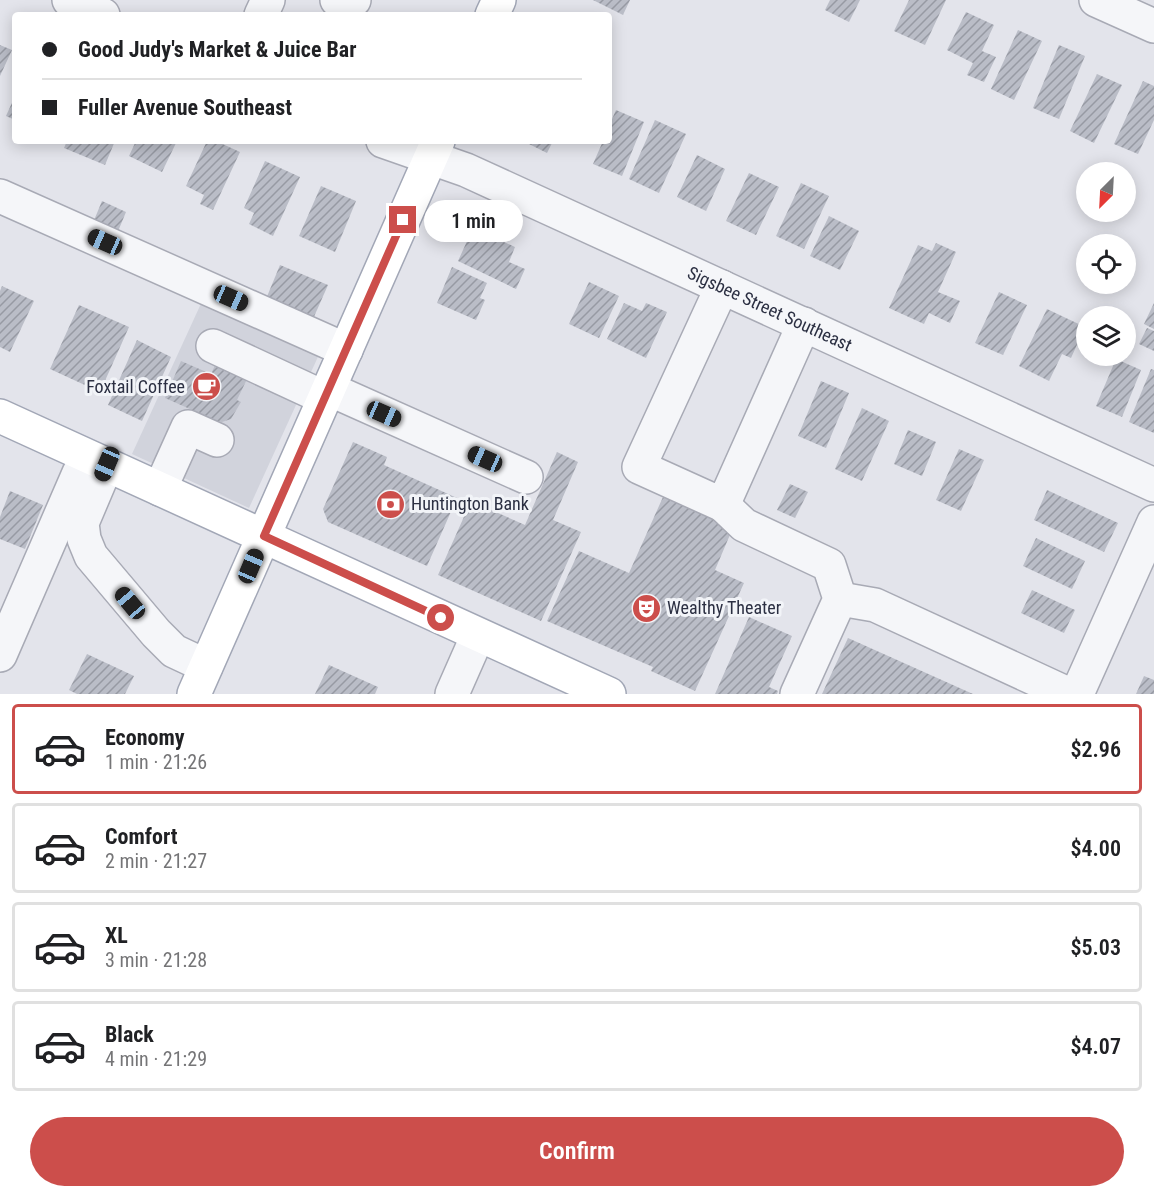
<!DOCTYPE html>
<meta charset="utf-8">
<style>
body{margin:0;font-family:"Roboto Condensed",sans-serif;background:#f6f6f6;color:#202124;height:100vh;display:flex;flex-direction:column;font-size:22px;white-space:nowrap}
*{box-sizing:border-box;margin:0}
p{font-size:20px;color:#757577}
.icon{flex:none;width:33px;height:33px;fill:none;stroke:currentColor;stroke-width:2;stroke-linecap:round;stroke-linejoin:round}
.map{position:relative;height:694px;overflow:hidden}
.sheet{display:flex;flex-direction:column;background:#fff;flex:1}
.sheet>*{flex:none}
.top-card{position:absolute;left:12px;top:12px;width:600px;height:132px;border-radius:6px;box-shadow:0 3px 15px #0003;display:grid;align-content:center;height:132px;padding:0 30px;background:#fff}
.needle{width:39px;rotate:204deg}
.controls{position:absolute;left:1076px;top:162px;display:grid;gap:12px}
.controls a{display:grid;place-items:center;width:60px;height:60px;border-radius:50%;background:#fff;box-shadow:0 3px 15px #0003;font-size:30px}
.end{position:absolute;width:27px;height:27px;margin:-14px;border:8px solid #cc4e4b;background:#fff;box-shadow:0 0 0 3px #fff}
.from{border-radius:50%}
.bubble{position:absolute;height:42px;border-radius:21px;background:#fff;box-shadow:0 3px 15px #0003;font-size:20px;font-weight:600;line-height:42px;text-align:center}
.car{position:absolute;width:18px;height:36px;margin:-18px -9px;border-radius:8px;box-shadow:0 0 4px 2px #0007;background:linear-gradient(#222 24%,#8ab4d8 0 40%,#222 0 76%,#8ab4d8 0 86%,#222 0)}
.top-card b{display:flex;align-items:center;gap:21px;height:57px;font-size:22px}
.top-card b+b{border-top:2px solid #e0e0e0}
.top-card i{width:15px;height:15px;background:#202124}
ul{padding:10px 0 0;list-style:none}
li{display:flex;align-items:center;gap:18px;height:90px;margin:0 12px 9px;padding:0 18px;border:3px solid #e0e0e0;border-radius:6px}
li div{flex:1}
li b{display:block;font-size:22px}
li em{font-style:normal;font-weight:600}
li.selected{border-color:#cc4e4b}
li>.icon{width:54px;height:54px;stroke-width:1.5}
.primary-button{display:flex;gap:12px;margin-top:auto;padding:12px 30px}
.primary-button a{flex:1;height:69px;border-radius:36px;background:#cc4e4b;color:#fff;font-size:24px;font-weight:600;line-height:69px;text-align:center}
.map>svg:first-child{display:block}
.built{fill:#d1d3dc}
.building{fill:url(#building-hatch)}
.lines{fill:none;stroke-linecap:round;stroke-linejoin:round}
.minor-casing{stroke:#a8aab5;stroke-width:36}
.major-casing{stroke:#a2a7b6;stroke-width:36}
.minor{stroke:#f5f6f9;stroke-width:33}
.major{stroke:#fff;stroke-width:33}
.route{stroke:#cc4e4b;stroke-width:8}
.labels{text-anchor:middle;stroke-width:6;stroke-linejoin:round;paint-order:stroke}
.street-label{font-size:18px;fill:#2b2f42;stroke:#f2f4f8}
.poi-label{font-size:18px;fill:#2b2f42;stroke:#f2f4f8;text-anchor:start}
</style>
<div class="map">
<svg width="1154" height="694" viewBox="0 0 1154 694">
<defs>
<pattern id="building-hatch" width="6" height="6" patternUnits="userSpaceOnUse" patternTransform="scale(1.5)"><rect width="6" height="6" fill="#babdc7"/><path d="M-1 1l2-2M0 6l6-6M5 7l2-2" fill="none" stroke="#979aa3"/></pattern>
</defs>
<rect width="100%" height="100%" fill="#e3e4eb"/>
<!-- built -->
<path class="built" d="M210,284L327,337L249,508L132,454Z"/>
<!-- building -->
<g class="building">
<path d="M593,0H630L623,15Z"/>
<path d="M830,0H860L849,22L825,10Z"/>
<path d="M909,0H946L925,45L894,31Z"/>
<path d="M966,12L994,25L982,51L996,57L984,82L967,75L973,63L947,50Z"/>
<path d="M1018,30L1042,41L1014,100L991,89Z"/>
<path d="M0,45L12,50L0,76Z"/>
<path d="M1059,45L1085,56L1059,119L1033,108Z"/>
<path d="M1097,74L1122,85L1094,143L1070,131Z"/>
<path d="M1143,81L1154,86V120L1138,154L1114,144Z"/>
<path d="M15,96V120L6,116Z"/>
<path d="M616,110L644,122L622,176L593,164L603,141H609V126Z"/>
<path d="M655,120L686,134L659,193L629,179Z"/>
<path d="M67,141H115L105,165L64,148Z"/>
<path d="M136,141H177L162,172L129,156Z"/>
<path d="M207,141H216L240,152L213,210L200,204L204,195L186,186Z"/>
<path d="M523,141H553L547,153Z"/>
<path d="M697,155L725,169L706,211L677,197Z"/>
<path d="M265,161L300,177L273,236L249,224L254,213L244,208Z"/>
<path d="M749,173L779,187L756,235L726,221Z"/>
<path d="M801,183L829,196L804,249L776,236Z"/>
<path d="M321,186L356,201L335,252L299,236Z"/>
<path d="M102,201L126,212L114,241L90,230Z"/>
<path d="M829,216L859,231L840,270L810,256Z"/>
<path d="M473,228L515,247L509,262L525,269L516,289L458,261Z"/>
<path d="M936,243L956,252L938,292L960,301L950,323L929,313L924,324L889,308L918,245L932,251Z"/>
<path d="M280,265L328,285L313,319L266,299Z"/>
<path d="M452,267L487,283L480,298L485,300L476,320L437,303Z"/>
<path d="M589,282L619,296L599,338L569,324Z"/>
<path d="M2,286L34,301L10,352L0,347V291Z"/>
<path d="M999,292L1027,305L1003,355L975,343Z"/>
<path d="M624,303L642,311L646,303L667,312L646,358L607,339Z"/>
<path d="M1154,303V329L1144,324Z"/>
<path d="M79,305L129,327L100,392L50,369Z"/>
<path d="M1047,309L1085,327L1071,358L1062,354L1049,381L1019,366Z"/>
<path d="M1147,328L1154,331V351L1139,344Z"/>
<path d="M137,340L171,357L142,421L108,405Z"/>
<path d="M1116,359L1141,370L1122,417L1096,406Z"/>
<path d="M181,361L211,374L216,363L248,377L237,400L241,402L231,419L222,422L217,421L165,398Z"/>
<path d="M1151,369L1154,370V433L1129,422Z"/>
<path d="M821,381L849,393L826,448L798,436Z"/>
<path d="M862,408L889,421L862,481L835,469Z"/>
<path d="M908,430L936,442L922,476L894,464Z"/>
<path d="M353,442L387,457L384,465L457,498L427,566L328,522L323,509Z"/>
<path d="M959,449L984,460L961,511L936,500Z"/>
<path d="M557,452L578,462L553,520L581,532L541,621L438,575L471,501L525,525Z"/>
<path d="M790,484L808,492L795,518L777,510Z"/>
<path d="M1047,490L1118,523L1104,552L1034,520Z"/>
<path d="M10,491L43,505L25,549L0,539V517Z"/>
<path d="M663,497L704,515L708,507L732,530L715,570L744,583L695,691L651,671L653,667L547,621L579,551L629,573Z"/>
<path d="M1036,538L1085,561L1072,589L1023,566Z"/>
<path d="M1032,590L1075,610L1064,633L1021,613Z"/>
<path d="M749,617L792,636L769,687L778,691L777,694H715Z"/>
<path d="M848,638L973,694H822Z"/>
<path d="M87,654L134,676L125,694H77L69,690Z"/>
<path d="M329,665L378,687L375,694H315Z"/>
<path d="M1144,676L1154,680V694H1136Z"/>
</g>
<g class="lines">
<defs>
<g id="minor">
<path d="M69,0L103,15"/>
<path d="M337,0L345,4L354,0"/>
<path d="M1096,0L1154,26"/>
<path d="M261,15L268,0"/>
<path id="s1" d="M383,141L466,170L1154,485"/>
<path d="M0,196L346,350"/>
<path d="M722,287L639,467L723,505L804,324"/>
<path d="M213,346L325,398"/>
<path d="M329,389L526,477"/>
<path d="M107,464L82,523L84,539L91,556L156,633L174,651L206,666"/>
<path d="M160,489L188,427L217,440"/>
<path d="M723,505L744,525L829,565L840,599L797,694"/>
<path d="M840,599L875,605L1068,694"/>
<path d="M0,655L79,473"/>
<path d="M452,694L478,635"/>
<path d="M1077,694L1154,522"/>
</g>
<g id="major">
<path d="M492,15L499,0"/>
<path d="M0,416L609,694"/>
<path d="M194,694L438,141"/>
</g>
</defs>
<!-- minor casing -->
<use href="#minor" class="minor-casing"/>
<!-- major casing -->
<use href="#major" class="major-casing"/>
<!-- minor -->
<use href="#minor" class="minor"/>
<!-- major -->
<use href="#major" class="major"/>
</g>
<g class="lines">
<!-- route -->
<path class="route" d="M403,220L264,536L441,618"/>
</g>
<!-- icons -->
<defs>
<symbol id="cafe-disc" viewBox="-11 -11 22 22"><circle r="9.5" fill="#cc4e4b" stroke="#f2f4f8"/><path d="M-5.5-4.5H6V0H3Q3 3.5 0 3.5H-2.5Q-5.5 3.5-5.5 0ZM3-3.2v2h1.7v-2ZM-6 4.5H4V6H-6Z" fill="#fff"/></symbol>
<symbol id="bank-disc" viewBox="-11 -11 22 22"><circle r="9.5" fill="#cc4e4b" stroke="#f2f4f8"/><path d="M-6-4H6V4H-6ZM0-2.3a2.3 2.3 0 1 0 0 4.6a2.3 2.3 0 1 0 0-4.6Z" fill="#fff"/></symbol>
<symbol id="theatre-disc" viewBox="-11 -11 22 22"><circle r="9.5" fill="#cc4e4b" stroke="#f2f4f8"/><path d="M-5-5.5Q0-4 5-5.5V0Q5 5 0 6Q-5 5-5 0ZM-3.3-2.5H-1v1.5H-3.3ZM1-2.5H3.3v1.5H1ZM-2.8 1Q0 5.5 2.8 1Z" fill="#fff"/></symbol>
</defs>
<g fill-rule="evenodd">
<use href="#cafe-disc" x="190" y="370" width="33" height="33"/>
<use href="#bank-disc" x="374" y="488" width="33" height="33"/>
<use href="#theatre-disc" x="630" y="592" width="33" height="33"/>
</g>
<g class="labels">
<!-- street labels -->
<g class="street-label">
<text dy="6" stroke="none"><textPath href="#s1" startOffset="422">Sigsbee Street Southeast</textPath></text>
</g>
<!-- poi labels -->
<g class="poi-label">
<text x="185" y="393" text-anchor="end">Foxtail Coffee</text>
<text x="411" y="510">Huntington Bank</text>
<text x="667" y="614">Wealthy Theater</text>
</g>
</g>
</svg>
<div class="controls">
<a><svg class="needle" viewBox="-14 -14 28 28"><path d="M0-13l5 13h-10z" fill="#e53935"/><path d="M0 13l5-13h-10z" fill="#757577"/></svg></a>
<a><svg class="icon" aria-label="locate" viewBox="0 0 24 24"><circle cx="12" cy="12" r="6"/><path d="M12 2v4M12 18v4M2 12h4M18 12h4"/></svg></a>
<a><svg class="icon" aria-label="layers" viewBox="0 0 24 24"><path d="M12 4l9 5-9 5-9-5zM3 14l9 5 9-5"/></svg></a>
</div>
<i class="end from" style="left:441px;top:618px"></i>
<i class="end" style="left:403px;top:220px"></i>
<div class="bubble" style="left:424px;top:200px;width:99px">1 min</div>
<i class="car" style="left:105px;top:242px;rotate:294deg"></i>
<i class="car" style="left:231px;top:298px;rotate:114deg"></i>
<i class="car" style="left:384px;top:414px;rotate:114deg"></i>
<i class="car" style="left:485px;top:459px;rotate:294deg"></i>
<i class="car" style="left:107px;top:464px;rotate:203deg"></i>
<i class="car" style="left:251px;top:566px;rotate:23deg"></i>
<i class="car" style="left:130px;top:603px;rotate:320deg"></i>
<div class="top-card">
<b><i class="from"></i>Good Judy's Market &amp; Juice Bar</b>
<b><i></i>Fuller Avenue Southeast</b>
</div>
</div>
<section class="sheet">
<ul>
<li class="selected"><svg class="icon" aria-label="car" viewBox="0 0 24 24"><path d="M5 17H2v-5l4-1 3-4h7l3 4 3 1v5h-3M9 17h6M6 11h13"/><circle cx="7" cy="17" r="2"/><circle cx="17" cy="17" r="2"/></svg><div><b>Economy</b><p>1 min · 21:26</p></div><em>$2.96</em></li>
<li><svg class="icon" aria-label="car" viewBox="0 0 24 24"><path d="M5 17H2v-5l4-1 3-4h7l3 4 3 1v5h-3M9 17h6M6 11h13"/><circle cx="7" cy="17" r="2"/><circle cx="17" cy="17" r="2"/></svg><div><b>Comfort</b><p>2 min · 21:27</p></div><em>$4.00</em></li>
<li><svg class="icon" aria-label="car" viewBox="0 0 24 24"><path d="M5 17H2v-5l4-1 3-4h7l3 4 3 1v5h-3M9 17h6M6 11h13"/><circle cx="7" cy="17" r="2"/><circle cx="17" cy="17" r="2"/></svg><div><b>XL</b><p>3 min · 21:28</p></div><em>$5.03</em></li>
<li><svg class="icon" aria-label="car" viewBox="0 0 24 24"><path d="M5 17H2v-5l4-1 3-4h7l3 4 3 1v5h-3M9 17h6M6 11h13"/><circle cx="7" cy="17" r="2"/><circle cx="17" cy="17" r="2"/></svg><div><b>Black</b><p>4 min · 21:29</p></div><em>$4.07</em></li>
</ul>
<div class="primary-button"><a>Confirm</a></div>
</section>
